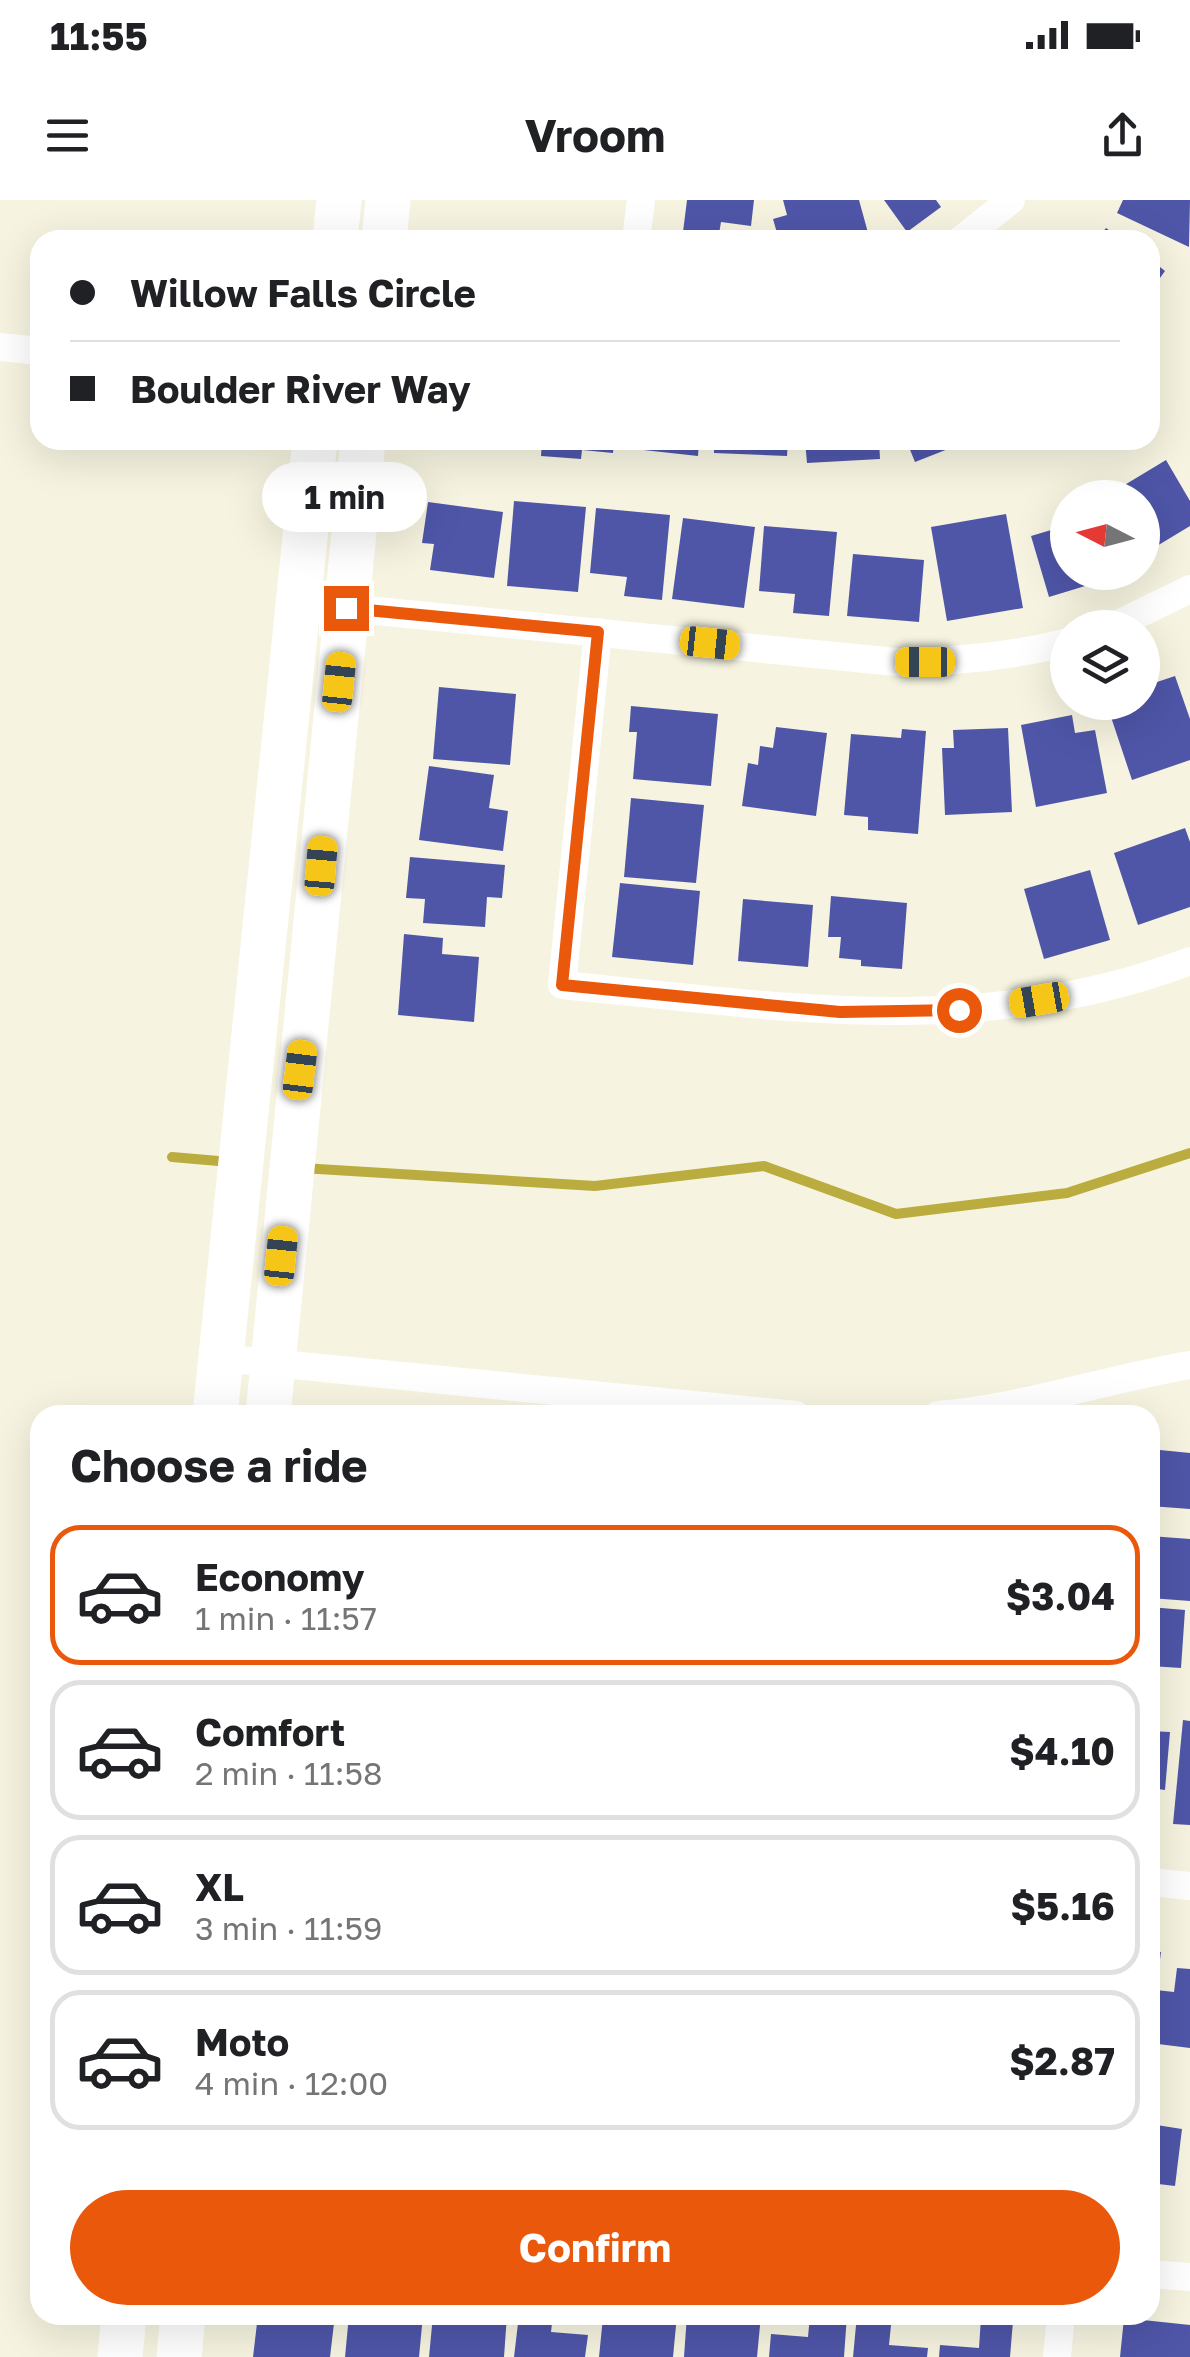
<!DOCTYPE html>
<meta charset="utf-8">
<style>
body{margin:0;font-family:"Golos Text",sans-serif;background:#f2f2f2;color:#202124;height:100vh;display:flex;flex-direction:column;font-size:38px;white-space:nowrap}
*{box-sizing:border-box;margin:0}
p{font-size:32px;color:#757577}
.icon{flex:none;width:55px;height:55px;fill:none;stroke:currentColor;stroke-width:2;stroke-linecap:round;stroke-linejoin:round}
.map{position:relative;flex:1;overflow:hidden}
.drawer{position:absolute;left:30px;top:1205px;width:1130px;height:920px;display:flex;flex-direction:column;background:#fff;border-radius:30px;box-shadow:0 10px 40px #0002}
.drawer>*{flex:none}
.hud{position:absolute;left:30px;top:30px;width:1130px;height:220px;border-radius:30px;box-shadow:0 10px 40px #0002;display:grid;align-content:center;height:220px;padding:0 40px;background:#fff}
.needle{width:65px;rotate:276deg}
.controls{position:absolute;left:1050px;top:280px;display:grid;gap:20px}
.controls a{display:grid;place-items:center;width:110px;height:110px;border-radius:50%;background:#fff;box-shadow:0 10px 40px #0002;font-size:50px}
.end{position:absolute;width:45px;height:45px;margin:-22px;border:12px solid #ea580c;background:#fff;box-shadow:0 0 0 5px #fff}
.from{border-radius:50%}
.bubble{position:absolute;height:70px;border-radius:35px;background:#fff;box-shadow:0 10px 40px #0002;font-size:32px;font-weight:700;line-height:70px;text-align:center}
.car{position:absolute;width:30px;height:60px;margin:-30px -15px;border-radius:12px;box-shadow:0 0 8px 2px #0007;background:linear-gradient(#f5c518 24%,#345 0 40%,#f5c518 0 76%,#345 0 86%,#f5c518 0)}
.hud b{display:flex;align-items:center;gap:35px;height:95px;font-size:38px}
.hud b+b{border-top:2px solid #e0e0e0}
.hud i{width:25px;height:25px;background:#202124}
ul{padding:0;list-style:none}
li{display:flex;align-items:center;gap:30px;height:140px;margin:0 20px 15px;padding:0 20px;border:5px solid #e0e0e0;border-radius:30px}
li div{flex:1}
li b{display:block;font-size:38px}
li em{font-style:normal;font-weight:700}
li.current{border-color:#ea580c}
li>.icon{width:90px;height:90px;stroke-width:1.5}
h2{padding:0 40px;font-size:45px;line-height:120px}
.button{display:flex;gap:20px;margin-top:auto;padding:20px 40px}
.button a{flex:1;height:115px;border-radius:60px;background:#ea580c;color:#fff;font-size:40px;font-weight:700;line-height:115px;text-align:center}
.status{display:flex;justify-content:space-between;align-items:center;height:70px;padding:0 50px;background:#fff;direction:ltr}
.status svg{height:28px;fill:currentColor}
header{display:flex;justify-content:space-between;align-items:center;height:130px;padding:0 40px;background:#fff;font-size:45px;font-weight:700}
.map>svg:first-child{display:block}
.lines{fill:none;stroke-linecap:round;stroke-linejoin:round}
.stream{stroke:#baac3f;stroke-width:10}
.building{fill:#4f56a8}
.street{stroke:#fff;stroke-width:28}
.primary{stroke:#fff;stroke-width:45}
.route{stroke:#ea580c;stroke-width:12}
</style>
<div class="status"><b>11:55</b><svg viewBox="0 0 49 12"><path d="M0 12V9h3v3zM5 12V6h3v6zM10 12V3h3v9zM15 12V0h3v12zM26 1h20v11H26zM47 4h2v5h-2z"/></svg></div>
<header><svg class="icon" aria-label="menu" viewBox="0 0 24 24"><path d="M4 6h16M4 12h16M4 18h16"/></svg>Vroom<svg class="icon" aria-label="share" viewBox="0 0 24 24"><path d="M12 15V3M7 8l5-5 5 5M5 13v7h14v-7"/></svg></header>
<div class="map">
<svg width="1190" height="2157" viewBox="0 0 1190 2157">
<rect width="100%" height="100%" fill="#f6f4e0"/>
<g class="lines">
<!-- stream -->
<g class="stream">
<path d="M172,957L230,962"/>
<path d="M302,968L595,986L764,966L896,1014L1067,993L1190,953"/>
</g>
</g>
<!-- building -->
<g class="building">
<path d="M687,0H754L751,26L721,22L718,40H682Z"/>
<path d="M783,0H859L870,40H779L773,19L787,15Z"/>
<path d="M884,0H936L941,7L907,32Z"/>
<path d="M1123,0H1190L1189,47L1117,13Z"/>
<path d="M1106,28L1123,40H1097Z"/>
<path d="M1150,59L1165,71L1150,92Z"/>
<path d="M542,240H614L613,253L582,250L581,259L541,256Z"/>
<path d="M626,240H699L698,256L625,248Z"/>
<path d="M714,240H788L787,256L714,253Z"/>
<path d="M805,240H879L880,259L807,263Z"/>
<path d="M906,240H971L915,262Z"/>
<path d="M1166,260L1190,301V326L1142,355V298H1103Z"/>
<path d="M514,301L586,307L578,392L507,386Z"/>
<path d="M428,302L503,312L494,378L430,370L434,344L422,343Z"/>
<path d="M596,308L670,315L662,400L624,396L627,377L590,373Z"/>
<path d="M1006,314L1023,408L947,421L931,327Z"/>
<path d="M683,318L755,327L744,408L672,399Z"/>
<path d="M1068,325V372H1117L1118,376L1049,397L1031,336Z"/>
<path d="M764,326L837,332L829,416L793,413L795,394L759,391Z"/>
<path d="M853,354L924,360L919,422L847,416Z"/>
<path d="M1175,476L1190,519V560L1132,580L1106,502H1142V487Z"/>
<path d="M439,487L516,494L510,565L433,559Z"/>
<path d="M631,506L718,514L711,586L633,579L637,532H629Z"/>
<path d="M1072,515L1075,533L1095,530L1107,593L1036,607L1021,525Z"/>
<path d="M776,527L827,533L816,616L742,606L748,563L758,565L760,546L773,548Z"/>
<path d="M1008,528L1012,612L945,615L942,548H954L953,530Z"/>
<path d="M902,529L926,531L918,634L868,630V617L844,615L851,534L901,538Z"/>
<path d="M429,566L494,575L489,608L508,611L503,651L419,640Z"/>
<path d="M631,598L704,605L696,683L624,677Z"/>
<path d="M1185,628L1190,642V707L1138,725L1114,653Z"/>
<path d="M410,657L505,665L502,698L487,697L485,727L423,723L425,699L406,698Z"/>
<path d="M1090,670L1110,740L1044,759L1024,689Z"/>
<path d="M620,683L700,691L693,765L612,757Z"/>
<path d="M831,696L907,703L902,769L861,766V760L839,758L841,737H828Z"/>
<path d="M743,699L813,705L808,767L738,761Z"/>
<path d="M404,734L443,738L442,754L479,757L474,822L398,815Z"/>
<path d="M1150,1249L1190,1253V1309L1150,1306Z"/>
<path d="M1150,1336L1190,1339V1401L1150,1398Z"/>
<path d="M1150,1407L1185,1410L1181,1468L1150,1466Z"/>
<path d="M1183,1520L1190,1521V1625L1173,1624Z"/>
<path d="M1150,1531L1170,1532L1165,1590L1150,1588Z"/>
<path d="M1150,1750L1161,1752L1156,1790L1174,1792L1177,1768L1190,1769V1848L1150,1843Z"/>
<path d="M1150,1924L1182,1929L1175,1986L1150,1983Z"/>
<path d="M258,2115H335L330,2157H253Z"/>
<path d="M349,2115H423L419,2157H345Z"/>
<path d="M433,2115H507L504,2157H429Z"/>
<path d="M519,2115H553L551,2132L588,2135L585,2157H514Z"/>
<path d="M640,2115H677L673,2157H599L603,2117L639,2121Z"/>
<path d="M687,2115H761L757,2157H684Z"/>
<path d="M810,2115H847L844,2157H769L771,2134L808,2137Z"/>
<path d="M857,2115H892L889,2145L928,2148L927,2157H853Z"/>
<path d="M981,2118L1013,2121L1010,2157H939L940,2145L979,2148Z"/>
<path d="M1124,2118L1190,2125V2157H1120Z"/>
</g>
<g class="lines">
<!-- street -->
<g class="street">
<path d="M636,40L641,0"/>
<path d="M961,40L1011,0"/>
<path d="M0,147L40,151"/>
<path d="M346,408L896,462C955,462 1010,457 1068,442"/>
<path d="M1110,428L1190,389"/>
<path d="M598,432L562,785C779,806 979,841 1190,761"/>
<path d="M221,1158L796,1215"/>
<path d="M938,1215C1024,1208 1105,1179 1190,1165"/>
<path d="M1150,1682L1190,1686"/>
<path d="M1150,2074L1190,2077"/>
<path d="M1057,2157L1061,2115"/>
</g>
<!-- primary -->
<g class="primary">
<path d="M335,40L339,0"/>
<path d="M384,40L388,0"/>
<path d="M215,1215L315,240"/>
<path d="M268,1215L363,240"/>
<path d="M120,2157L124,2115"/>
<path d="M179,2157L183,2115"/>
</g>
</g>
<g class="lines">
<!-- route -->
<path class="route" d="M346,408L598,432L562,785L840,812L959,810"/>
</g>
</svg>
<div class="controls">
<a><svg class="needle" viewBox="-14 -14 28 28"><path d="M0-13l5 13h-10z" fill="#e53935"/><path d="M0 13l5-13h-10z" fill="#757577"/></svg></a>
<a><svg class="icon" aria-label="layers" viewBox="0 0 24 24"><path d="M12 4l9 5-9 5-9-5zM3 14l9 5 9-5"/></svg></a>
</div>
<i class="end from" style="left:959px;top:810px"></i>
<i class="end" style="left:346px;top:408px"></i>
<div class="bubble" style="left:262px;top:262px;width:165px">1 min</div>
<i class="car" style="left:710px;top:443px;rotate:96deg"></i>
<i class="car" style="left:925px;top:462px;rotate:270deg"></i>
<i class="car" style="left:339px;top:482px;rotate:6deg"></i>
<i class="car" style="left:321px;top:666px;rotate:5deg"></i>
<i class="car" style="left:1039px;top:800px;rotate:260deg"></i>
<i class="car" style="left:300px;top:870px;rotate:7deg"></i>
<i class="car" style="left:281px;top:1056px;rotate:6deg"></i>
<div class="hud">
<b><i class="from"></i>Willow Falls Circle</b>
<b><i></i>Boulder River Way</b>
</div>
<section class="drawer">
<h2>Choose a ride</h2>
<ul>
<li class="current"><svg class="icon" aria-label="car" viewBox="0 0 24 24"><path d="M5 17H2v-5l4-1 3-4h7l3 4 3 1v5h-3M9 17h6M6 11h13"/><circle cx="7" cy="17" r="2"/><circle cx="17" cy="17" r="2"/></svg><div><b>Economy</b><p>1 min · 11:57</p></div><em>$3.04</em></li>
<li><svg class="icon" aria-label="car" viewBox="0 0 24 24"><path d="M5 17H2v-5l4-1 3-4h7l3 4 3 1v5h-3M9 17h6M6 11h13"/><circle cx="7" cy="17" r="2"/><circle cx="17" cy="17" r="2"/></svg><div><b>Comfort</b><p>2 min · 11:58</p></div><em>$4.10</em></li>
<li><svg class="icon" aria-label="car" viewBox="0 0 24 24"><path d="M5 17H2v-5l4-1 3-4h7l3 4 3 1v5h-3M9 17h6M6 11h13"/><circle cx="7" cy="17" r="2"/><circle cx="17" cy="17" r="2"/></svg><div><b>XL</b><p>3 min · 11:59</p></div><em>$5.16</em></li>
<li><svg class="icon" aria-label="car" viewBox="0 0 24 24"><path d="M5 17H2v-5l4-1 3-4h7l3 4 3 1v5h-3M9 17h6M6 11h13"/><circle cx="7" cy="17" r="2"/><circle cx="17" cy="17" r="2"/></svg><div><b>Moto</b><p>4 min · 12:00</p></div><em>$2.87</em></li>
</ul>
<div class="button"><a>Confirm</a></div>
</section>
</div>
